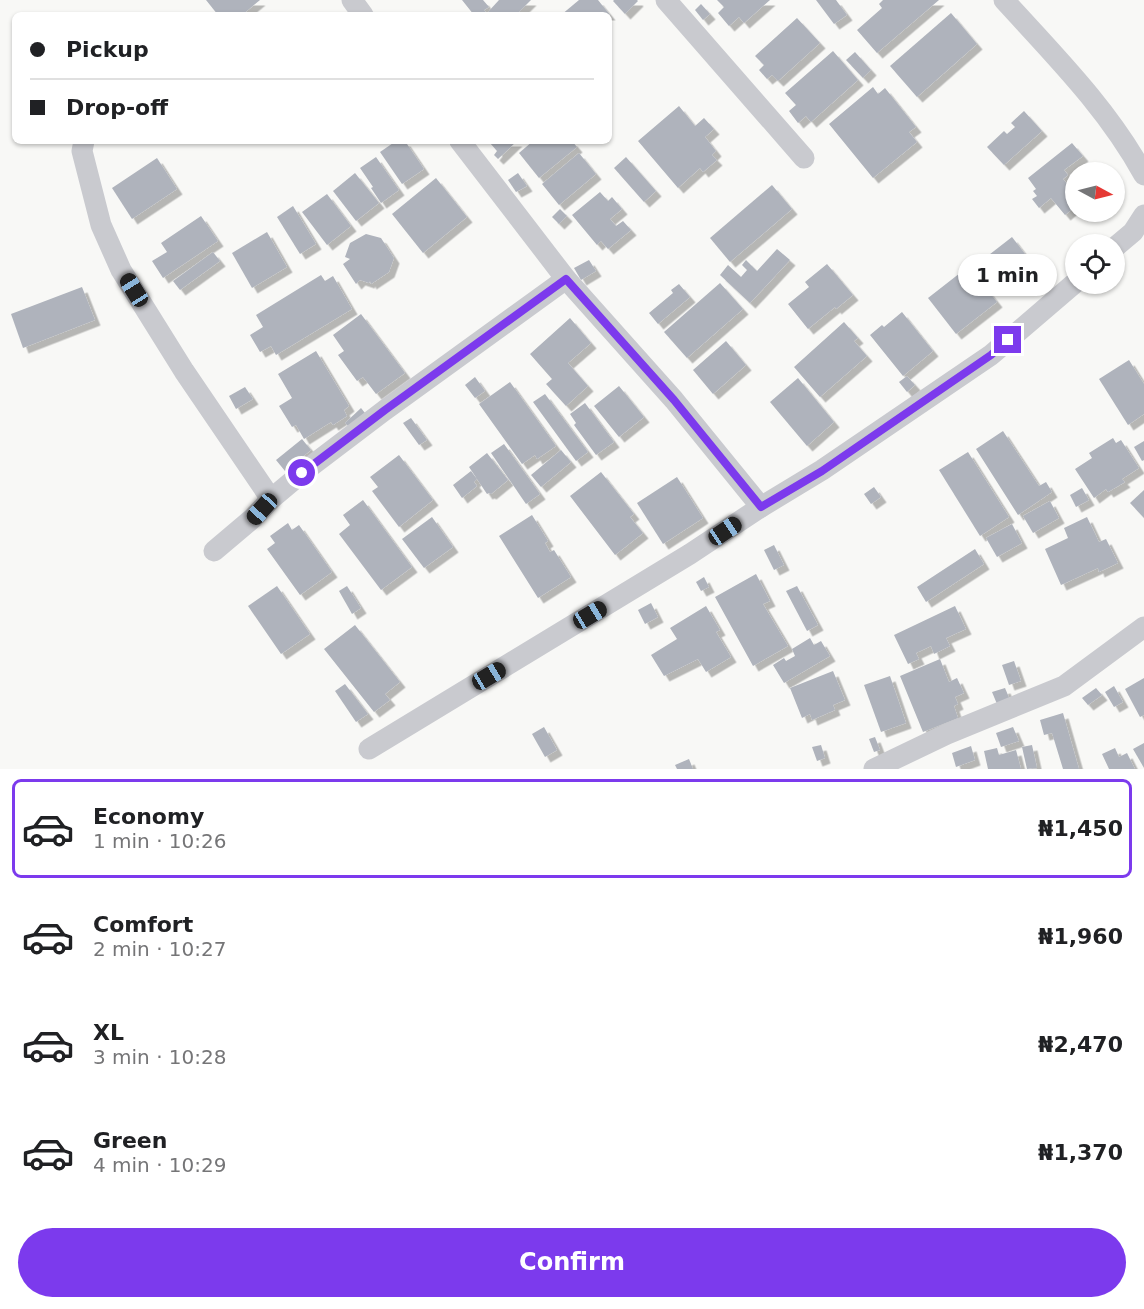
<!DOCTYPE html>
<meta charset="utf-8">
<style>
body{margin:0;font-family:"DejaVu Sans",sans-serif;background:#f6f6f6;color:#202124;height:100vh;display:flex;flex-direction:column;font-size:22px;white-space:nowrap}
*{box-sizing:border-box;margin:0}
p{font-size:20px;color:#757577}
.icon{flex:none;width:33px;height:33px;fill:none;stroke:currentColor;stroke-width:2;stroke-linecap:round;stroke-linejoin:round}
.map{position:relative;height:769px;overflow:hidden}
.sheet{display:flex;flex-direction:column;background:#fff;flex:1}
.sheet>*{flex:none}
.hud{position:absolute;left:12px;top:12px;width:600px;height:132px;border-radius:9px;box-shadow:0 2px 4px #0004;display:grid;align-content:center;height:132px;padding:0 18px;background:#fff}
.needle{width:39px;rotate:97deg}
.tools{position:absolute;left:1065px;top:162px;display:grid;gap:12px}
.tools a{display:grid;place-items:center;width:60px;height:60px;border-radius:50%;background:#fff;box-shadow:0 2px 4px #0004;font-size:30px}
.end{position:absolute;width:27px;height:27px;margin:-14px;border:8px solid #7c3aed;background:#fff;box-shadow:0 0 0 3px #fff}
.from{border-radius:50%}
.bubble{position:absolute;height:42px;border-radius:21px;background:#fff;box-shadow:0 2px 4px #0004;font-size:20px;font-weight:700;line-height:42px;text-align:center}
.car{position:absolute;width:18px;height:36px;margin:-18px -9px;border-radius:8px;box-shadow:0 0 4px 2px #0007;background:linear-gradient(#222 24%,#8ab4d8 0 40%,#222 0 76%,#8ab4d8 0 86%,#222 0)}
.hud b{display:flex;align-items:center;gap:21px;height:57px;font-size:22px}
.hud b+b{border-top:2px solid #e0e0e0}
.hud i{width:15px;height:15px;background:#202124}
ul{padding:10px 0 0;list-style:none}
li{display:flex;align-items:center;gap:18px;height:99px;margin:0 12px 9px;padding:0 6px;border:3px solid transparent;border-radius:9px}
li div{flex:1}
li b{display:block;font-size:22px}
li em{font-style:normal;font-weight:700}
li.on{border-color:#7c3aed}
li>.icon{width:54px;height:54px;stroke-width:1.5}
.primary-button{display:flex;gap:12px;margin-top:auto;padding:12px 18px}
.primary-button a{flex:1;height:69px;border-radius:36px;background:#7c3aed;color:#fff;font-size:24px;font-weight:700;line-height:69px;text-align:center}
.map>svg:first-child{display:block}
.building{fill:#afb3bc;filter:url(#shadow)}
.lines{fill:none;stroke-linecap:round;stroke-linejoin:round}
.minor{stroke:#c9cacf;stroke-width:21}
.route{stroke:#7c3aed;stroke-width:8}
</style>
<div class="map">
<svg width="1144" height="769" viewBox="0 0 1144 769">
<defs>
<filter id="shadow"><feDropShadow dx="5.5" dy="5.5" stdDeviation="0" flood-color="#0004"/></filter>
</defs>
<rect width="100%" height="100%" fill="#f8f8f6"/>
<!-- building -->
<g class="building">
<path d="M206,0H260L242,15H218Z"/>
<path d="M462,0H483L489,7L484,10L488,15H474Z"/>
<path d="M499,0H531L516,15H491L488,12Z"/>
<path d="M579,0H598L610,15H561Z"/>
<path d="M614,0H637L638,1L625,14L613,1Z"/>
<path d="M717,0H770L744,23L739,17L729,26L718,13L724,7Z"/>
<path d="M816,0H836L847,15L834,24Z"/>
<path d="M883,0H939L877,53L857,30L882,8L879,4Z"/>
<path d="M701,4L710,14L703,20L695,10Z"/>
<path d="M951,13L977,44L917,97L890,66Z"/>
<path d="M797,18L820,43L778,81L772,75L767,79L759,70L764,65L755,56Z"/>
<path d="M833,51L858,80L811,122L806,116L798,123L789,111L796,105L785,93Z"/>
<path d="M855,52L871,70L863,78L846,60Z"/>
<path d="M873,87L878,94L885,88L916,127L909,132L917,142L873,178L829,124Z"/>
<path d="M679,106L695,126L704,118L714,129L705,137L716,151L712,155L717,160L703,172L700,168L678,188L638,141Z"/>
<path d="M1024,111L1042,131L1004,165L987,147L1004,131L1007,134L1015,127L1011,123Z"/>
<path d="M396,141H405L424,169L402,184L380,152Z"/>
<path d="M492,141H517L498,159L494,155L497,151L490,143Z"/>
<path d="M533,141H572L577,147L539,178L519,153Z"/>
<path d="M1072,143L1083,156L1064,170L1068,175L1063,179L1076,194V206L1065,215L1051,198L1039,208L1032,199L1037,196L1033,191L1036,189L1028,178Z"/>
<path d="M579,153L596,174L559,205L542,184Z"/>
<path d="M376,157L399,190L381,203L371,188L373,187L360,168Z"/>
<path d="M626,157L656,191L644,202L614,168Z"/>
<path d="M157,158L177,189L132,219L112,188Z"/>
<path d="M355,173L379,203L356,221L333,191Z"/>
<path d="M518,173L527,186L516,192L508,180Z"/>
<path d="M436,178L467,217L423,253L392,214Z"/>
<path d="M772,185L792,209L730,262L710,238Z"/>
<path d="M600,192L608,201L612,197L622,209L610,219L616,226L623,221L631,230L608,249L601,241L597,245L572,215Z"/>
<path d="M327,194L351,226L327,245L302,212Z"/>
<path d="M293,206L316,244L300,254L277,217Z"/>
<path d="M560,209L567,216L559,224L552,217Z"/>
<path d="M201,216L218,241L163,278L152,261L167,252L161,243Z"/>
<path d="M267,232L287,267L252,288L232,253Z"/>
<path d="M366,234L381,238L394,258L389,272L371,284L370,281L369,283L360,280L356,284L343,264L350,259L345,257L350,243Z"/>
<path d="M1012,237L1035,267L1009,288L985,258Z"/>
<path d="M777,249L790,260L750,303L720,275L728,265L741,277L747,270L742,265L746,260L757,271Z"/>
<path d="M213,252L220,261L180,290L173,281Z"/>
<path d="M589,260L596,271L581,280L574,268Z"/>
<path d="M827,264L853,295L836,309L835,307L808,329L788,304L809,287L805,282Z"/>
<path d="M969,266L997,302L956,334L928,298Z"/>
<path d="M321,275L325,281L333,276L352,309L276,355L271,346L260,352L250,335L263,327L256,315Z"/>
<path d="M720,283L743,309L687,358L664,332Z"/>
<path d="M679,284L690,297L658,324L649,313L673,293L671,290Z"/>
<path d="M82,287L95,320L23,348L11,314Z"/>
<path d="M902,312L933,351L903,376L870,335L882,325L884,327Z"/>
<path d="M361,314L405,373L376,394L363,377L357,381L338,355L344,351L333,335Z"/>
<path d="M570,318L591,343L568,363L588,386L566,406L546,384L552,379L530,354Z"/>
<path d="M844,322L858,338L854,341L867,356L820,397L794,367Z"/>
<path d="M726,341L746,365L713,394L693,370Z"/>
<path d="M316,351L349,406L344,410L347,416L333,425L331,422L304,439L296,425L292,427L279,406L292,398L278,374Z"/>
<path d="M1129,360L1144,384V414L1128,425L1099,379Z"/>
<path d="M907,376L915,385L907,392L899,382Z"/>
<path d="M475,377L485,391L475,398L465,385Z"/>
<path d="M798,378L834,422L807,446L770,402Z"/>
<path d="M510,382L556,446L537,459L535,455L522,464L479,404Z"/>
<path d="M619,386L644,417L619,437L594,406Z"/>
<path d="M245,387L253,399L236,409L229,396Z"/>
<path d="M545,394L588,452L576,461L533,402Z"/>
<path d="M585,403L614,442L596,455L574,425L576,423L570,414Z"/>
<path d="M361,408L365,413L349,427L345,423Z"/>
<path d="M411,418L427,440L419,445L403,423Z"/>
<path d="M1003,431L1039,486L1046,482L1052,492L1018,515L976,449Z"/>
<path d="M1113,438L1116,443L1121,440L1139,468L1122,479L1125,482L1108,492L1106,489L1094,498L1075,469L1092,458L1089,453Z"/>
<path d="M302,439L311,450L285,471L276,460Z"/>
<path d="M1144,441V460L1142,461L1134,447Z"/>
<path d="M504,444L540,494L526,504L491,453Z"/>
<path d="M561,450L571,462L541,487L531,475Z"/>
<path d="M968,452L1009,517L980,536L939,470Z"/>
<path d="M487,453L508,480L491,494L489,493L487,494L469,467Z"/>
<path d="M399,455L433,500L399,527L372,491L378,487L370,477Z"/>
<path d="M471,471L477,479L474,482L477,486L462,498L453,485Z"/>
<path d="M601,472L634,514L630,517L643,533L615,555L570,496Z"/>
<path d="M677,477L703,518L663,544L637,503Z"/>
<path d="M874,487L881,497L871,504L864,494Z"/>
<path d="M1082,488L1089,500L1076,507L1070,495Z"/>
<path d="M1144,490V518L1130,503Z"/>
<path d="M363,500L412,567L381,590L339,534L350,525L343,515Z"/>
<path d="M1050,501L1059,518L1033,533L1023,516Z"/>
<path d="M532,515L548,541L545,543L550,552L554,550L571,577L538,598L499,536Z"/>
<path d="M432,517L453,547L424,568L402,539Z"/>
<path d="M1087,517L1099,542L1106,539L1118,563L1099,572L1098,568L1061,585L1045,549L1068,538L1064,528Z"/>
<path d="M288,523L292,530L299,525L332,572L300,595L267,549L275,543L270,536Z"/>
<path d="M1012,524L1022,543L997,557L986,538Z"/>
<path d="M774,545L784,565L774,570L764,550Z"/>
<path d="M975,549L984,564L926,602L917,587Z"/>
<path d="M756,574L770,601L763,604L788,646L753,666L715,597Z"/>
<path d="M704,577L709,587L701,591L696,582Z"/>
<path d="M277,586L310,634L281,654L248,606Z"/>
<path d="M347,586L361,608L352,614L339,591Z"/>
<path d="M797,586L818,625L807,631L786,591Z"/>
<path d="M651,603L658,617L645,624L638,610Z"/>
<path d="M706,606L720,630L716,632L731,657L706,672L698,659L664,676L651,655L677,639L670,628Z"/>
<path d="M955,606L966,629L946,638L950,646L934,654L931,646L916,653L919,659L908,664L894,635Z"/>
<path d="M355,625L400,682L385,694L390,700L374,712L324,649Z"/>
<path d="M810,638L814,645L821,641L830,656L784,683L773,665L784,658L786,661L795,656L792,649Z"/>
<path d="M940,659L949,682L957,678L964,693L955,697L958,704L954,706L958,718L923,732L900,676Z"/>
<path d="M1014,661L1021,681L1009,685L1002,665Z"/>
<path d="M833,671L845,700L833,705L835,710L812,720L810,714L802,718L790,688Z"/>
<path d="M890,676L906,723L881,732L864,685Z"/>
<path d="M1144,678V715L1140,717L1125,689Z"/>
<path d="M345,684L368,714L356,722L335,691Z"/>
<path d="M1114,686L1123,702L1114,707L1105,692Z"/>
<path d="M1005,688L1010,700L997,704L992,692Z"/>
<path d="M1096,688L1102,695L1088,705L1082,698Z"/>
<path d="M1063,713L1079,769H1063L1052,733L1044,735L1040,720Z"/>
<path d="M544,727L557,750L545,757L532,734Z"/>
<path d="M1013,727L1019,741L1001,747L996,733Z"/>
<path d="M875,737L880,750L874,752L869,739Z"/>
<path d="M1144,743V768L1133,749Z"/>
<path d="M821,745L825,758L817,761L812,747Z"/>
<path d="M1032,745L1037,768L1027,769L1022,747Z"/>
<path d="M971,746L975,760L956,767L952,753Z"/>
<path d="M997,748L999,755L1016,750L1021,769H988L984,751Z"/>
<path d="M1115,748L1119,757L1127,753L1135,769H1109L1102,754Z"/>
<path d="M689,759L693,769H677L675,765Z"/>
</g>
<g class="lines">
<!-- minor -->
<g class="minor">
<path d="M352,0L363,15"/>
<path d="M666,0L804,158"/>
<path d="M1004,0C1055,56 1108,109 1144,175"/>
<path d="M84,141L82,151L101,225L121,270L184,371L271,499"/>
<path d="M1114,248L1133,232L1144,215"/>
<path d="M761,507L822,470L991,355L1076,282"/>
<path d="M214,551L253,518L271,499L302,473L385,410L566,279"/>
<path d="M369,749L690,554L761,507L674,400L566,279L460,141"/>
<path d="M874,769L947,734L1064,686L1144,627"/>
</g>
</g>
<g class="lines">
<!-- route -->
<path class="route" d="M302,473L385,410L566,279L674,400L761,507L822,471L991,355L1008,340"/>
</g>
</svg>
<div class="tools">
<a><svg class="needle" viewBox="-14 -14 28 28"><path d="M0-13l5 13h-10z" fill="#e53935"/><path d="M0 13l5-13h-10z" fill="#757577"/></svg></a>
<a><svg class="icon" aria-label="locate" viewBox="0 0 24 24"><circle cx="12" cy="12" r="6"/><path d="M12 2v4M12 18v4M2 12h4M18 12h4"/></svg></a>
</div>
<i class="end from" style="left:302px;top:473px"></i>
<i class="end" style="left:1008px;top:340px"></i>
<div class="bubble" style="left:958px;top:254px;width:99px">1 min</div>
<i class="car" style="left:134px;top:290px;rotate:328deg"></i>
<i class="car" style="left:262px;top:509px;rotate:222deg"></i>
<i class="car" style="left:725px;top:531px;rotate:56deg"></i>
<i class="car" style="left:590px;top:615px;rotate:59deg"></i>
<i class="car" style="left:489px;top:676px;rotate:59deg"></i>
<div class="hud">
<b><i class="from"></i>Pickup</b>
<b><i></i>Drop-off</b>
</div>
</div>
<section class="sheet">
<ul>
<li class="on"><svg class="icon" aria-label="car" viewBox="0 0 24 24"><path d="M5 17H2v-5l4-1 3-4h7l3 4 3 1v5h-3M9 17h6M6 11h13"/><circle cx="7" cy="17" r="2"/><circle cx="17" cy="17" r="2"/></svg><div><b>Economy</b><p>1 min · 10:26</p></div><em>₦1,450</em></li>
<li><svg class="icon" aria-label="car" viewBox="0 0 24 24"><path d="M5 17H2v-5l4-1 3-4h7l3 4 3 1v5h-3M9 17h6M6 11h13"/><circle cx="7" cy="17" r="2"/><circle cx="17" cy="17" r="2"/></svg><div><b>Comfort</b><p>2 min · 10:27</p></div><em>₦1,960</em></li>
<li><svg class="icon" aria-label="car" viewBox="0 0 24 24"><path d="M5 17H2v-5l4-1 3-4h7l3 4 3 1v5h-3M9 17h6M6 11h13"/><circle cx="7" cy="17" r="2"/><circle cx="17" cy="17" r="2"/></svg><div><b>XL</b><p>3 min · 10:28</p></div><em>₦2,470</em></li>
<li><svg class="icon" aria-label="car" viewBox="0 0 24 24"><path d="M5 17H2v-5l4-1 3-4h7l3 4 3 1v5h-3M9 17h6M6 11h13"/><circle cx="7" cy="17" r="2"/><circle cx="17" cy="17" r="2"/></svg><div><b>Green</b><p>4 min · 10:29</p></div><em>₦1,370</em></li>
</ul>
<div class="primary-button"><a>Confirm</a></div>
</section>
